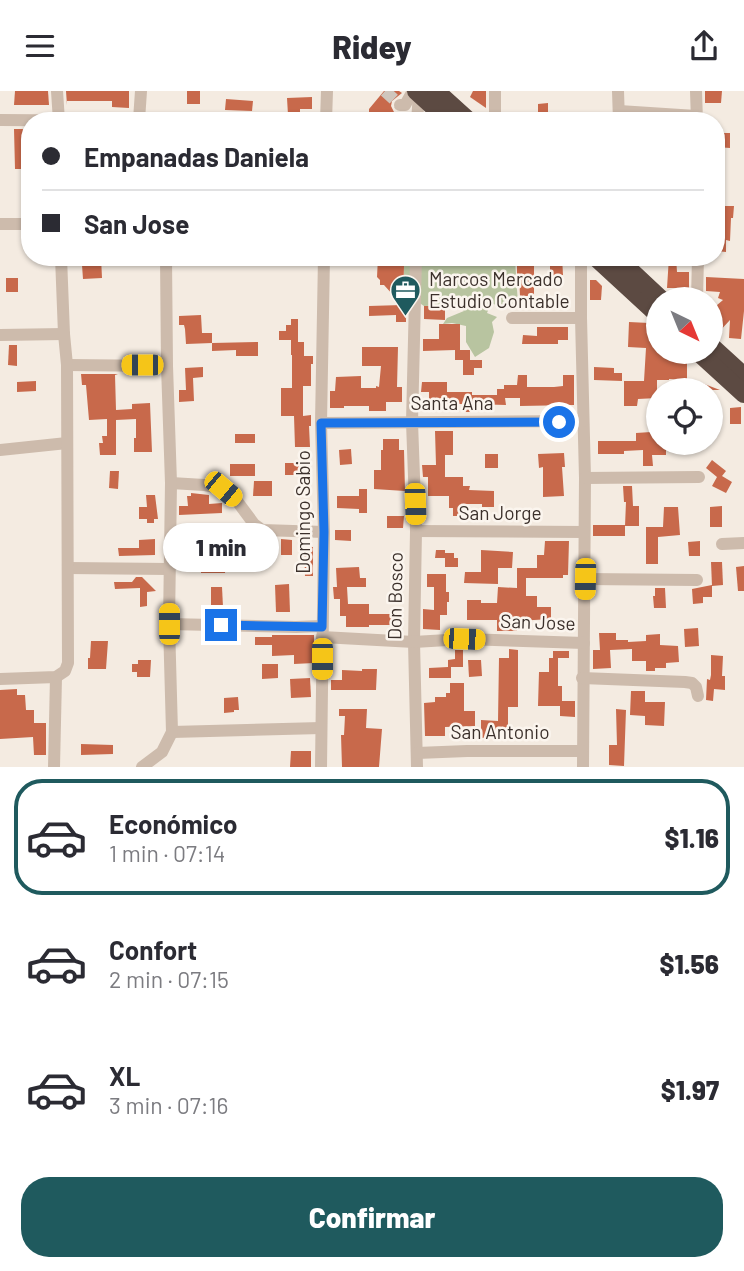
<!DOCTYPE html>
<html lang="es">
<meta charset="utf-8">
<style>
body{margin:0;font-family:Barlow,sans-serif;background:#f7f7f7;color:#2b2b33;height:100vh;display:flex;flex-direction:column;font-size:26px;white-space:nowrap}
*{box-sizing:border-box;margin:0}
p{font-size:23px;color:#7c7c81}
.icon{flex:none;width:38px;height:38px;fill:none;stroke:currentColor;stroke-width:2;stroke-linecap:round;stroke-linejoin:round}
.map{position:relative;height:676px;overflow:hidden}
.panel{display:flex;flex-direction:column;background:#fff;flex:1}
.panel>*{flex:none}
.banner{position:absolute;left:21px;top:21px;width:704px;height:154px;border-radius:28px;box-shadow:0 2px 5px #0004;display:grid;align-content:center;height:154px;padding:0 21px;background:#fff}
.needle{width:46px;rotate:137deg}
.tools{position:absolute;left:646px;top:196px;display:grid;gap:14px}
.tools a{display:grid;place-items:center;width:77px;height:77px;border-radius:50%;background:#fff;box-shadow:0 2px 5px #0004;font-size:35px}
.end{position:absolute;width:32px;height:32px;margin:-16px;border:9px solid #1a73e8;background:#fff;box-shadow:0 0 0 4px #fff}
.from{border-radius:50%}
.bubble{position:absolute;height:49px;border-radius:24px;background:#fff;box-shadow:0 2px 5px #0004;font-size:23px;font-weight:800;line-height:49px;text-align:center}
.car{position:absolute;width:21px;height:42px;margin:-21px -10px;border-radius:9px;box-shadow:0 0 5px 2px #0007;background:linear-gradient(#f5c518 24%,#345 0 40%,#f5c518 0 76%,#345 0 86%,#f5c518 0)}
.banner b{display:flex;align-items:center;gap:24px;height:66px;font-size:26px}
.banner b+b{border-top:2px solid #e1e1e2}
.banner i{width:18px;height:18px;background:#2b2b33}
ul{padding:12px 0 0;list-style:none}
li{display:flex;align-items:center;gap:21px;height:116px;margin:0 14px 10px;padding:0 7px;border:4px solid transparent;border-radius:28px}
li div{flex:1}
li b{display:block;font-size:26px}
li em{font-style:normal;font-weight:800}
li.on{border-color:#1f5a5e}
li>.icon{width:63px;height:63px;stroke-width:1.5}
.cta{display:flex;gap:14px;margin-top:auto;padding:14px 21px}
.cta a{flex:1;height:80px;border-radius:28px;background:#1f5a5e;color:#fff;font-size:28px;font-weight:800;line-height:80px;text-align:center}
header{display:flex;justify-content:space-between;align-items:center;height:91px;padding:0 21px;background:#fff;font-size:32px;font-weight:800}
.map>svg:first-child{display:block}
.green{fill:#b8c4a0}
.building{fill:#c8694b}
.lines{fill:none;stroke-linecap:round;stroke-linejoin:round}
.minor-tunnel{stroke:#cfc6bd;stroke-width:12;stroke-dasharray:12 6;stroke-linecap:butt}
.minor{stroke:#cdbbac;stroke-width:12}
.highway{stroke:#5c4a42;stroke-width:18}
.route{stroke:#1a73e8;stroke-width:9}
.labels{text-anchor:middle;stroke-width:5;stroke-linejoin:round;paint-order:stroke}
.poi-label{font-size:19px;fill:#3b302b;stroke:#fbf5ee;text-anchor:start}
.street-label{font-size:19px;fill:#3b302b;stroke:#fbf5ee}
</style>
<header><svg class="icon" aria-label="menu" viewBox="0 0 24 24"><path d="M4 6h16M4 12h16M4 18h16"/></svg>Ridey<svg class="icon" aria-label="share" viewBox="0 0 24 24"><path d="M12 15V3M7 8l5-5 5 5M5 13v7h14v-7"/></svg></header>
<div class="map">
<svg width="744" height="676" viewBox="0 0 744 676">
<rect width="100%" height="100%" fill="#f4ebe1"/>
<!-- green -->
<path class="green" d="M391,166H493L494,173H505L506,166H511L515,169L518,213L513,217L493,213L489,217L487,222L497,226L492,231L494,241L489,257L475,266L466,251V235L452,232L443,233L447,227L464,220L458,214L424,215L418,211L410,187L404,194V176L394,175L389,173Z"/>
<!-- building -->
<g class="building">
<path d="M15,0H48L49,14H14Z"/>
<path d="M66,0H129V17L112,16V10H67V14Z"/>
<rect x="187" y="0" width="13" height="13"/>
<path d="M384,0H399L402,2L392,10L391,15L394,21L387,30H369V18Z"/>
<path d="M473,0H486V17L470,6Z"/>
<path d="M705,0H722L721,12H705Z"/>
<path d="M312,6V18H300V24H288L287,7Z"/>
<path d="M226,8L253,10L252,20L225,19Z"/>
<path d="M548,12V30H538V13Z"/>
<path d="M14,38H24V44H30V92L21,91V78H15Z"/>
<path d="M716,42H730V57L716,56Z"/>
<path d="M716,115H734L733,127H731L730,150L726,149V161L716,160Z"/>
<path d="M89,166H101L102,187L83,188L82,174H89Z"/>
<path d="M378,166H391V175H404L403,215H406V231H396V224L369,225V215L402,214L384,194H380V189L377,186Z"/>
<path d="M550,166H562L563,184L550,185Z"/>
<path d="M669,166H676L677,181H689V197H667Z"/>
<path d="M517,169H534V205H520L519,183H517Z"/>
<path d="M706,186L744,188V220L741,248L729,247L730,229L717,243L710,237V220L723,209L718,207L720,201L706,200Z"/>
<rect x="6" y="187" width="12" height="14"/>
<path d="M590,189H596L602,195L601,209H590Z"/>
<path d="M424,215H445V229L424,228Z"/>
<path d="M201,224L202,242H212V252L258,251V265H236V259L212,260V252L186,253L185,238L184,234H179V225Z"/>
<path d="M291,228H298V251H304V265H313V273H311V295H303V325L311,324V335H309L310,356H295L294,325H281V297H292V264H291V249H279V240H286V234H291Z"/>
<path d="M629,231L649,232L654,235L658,238V261H683L682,268L687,269V289L669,288V289H657V307L638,308L637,315H624V290H644L646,257L628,256Z"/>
<path d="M439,233H460V259H470V269H455V259L423,260V248H439Z"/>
<path d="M537,236H568V249H558V253H522L523,244L537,245Z"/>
<path d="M9,254H17V275L8,274Z"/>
<path d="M362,256H398L397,296H402V311H386V320H369V315H344V317H330V300H335L336,286L361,285V297H376V295L379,296L381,275H362Z"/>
<path d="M463,269H482V277H474V284H463Z"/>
<path d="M203,276V286L193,287L194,310L179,311V299H186L185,277Z"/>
<path d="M594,276L614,277V282H622V290L594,289Z"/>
<path d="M81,283H118L115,284L116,319L132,318V313L150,312L152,361H134V347H136V328L116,329V364H100L99,352H103L102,345H107V328L89,329L86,294H82Z"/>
<path d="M518,284H527V296H554L563,295V284H574V314L520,315V307H505L506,314L472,313L471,321H464V313H429V301H421L422,291H447V301H472V304H497V298H504V294H517Z"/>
<path d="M36,290V300L17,301V291Z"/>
<path d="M687,290L699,291L720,299H687Z"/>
<path d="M741,316V333H730V317Z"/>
<path d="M435,340H453V364H445V386H463V395H470L469,399L494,400V416H482V413H463V425H453V417H449V405H428V386H423L422,374H436Z"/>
<path d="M651,341V344L658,343V352H666V364H652L653,375H643V359L624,360V363H598V350H636V342Z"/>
<rect x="235" y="343" width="20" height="9"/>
<path d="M383,348H399V359H404L405,400L374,398V379H381V359H383Z"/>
<path d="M351,358L352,373L340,374L339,359Z"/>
<path d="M564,362L565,376H562L564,405L543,406V376L539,377L538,363Z"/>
<rect x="485" y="363" width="13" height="14"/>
<path d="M712,369L726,380L722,385L732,391L726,402L712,395L717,386L706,377Z"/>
<path d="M285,372H304L303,384H285Z"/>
<rect x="230" y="373" width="25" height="12"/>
<path d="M110,380H119L118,398L109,397Z"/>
<path d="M254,390H272V405H253Z"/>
<path d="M623,395H632L633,415H639V435H625L626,411H624Z"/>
<path d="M359,398H367V422H359V418L337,417V405H359Z"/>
<path d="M191,402L209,404V413L222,412V422L179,424V415H188L187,405H191Z"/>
<path d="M146,404H155L158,428H154V432H147V428H139V416H147Z"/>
<path d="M722,415V436H710V416Z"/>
<path d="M664,416H678L680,444L658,446V473H646V436H663Z"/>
<path d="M387,425H404L403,437H387Z"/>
<rect x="593" y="434" width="32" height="11"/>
<path d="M335,439H351V450L335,449Z"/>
<rect x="186" y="447" width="15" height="13"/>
<path d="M155,448V464L119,465L118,457H139V449Z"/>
<path d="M281,448L292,449V464H281Z"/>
<path d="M545,450H569L568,484H563V487H526V505H537V516H551V528L517,530V540H497V529H467V509H481V512H497L498,496L517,497V477H537V464H544Z"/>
<path d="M700,450V465H689L688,451Z"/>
<path d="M304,456H313V485H305Z"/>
<path d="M436,459H445V462H454V467H458V476H445V467H435Z"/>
<path d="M481,459L513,461L512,477H498V493L464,492L465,481H481Z"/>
<path d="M222,463H240V471L226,472L225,482H201V469H222Z"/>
<path d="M711,471H722L723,494L712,495Z"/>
<path d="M744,475V500H738L736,476Z"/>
<path d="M359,476L360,487H366V496H347L348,513H369V523H393V534H369V536H346V525H340V508H334L333,496H337L336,477Z"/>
<path d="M427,483H446V501H449V511H447V524H440V539L423,538V518L434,519V496H427Z"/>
<path d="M136,486H142L156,500L147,501V515L140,516V497L115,498L114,491H132Z"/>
<path d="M289,493L290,521H276L275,494Z"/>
<path d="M712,494V506H703V512L693,513L692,498Z"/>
<path d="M211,496H222L223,516H211Z"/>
<path d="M655,497H665L666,517H654L653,505H655Z"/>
<path d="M698,537L699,555L685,556L684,538Z"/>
<path d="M599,542H616V549H628V551L646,550V544L660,543V554L678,555L679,571L666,572V577H655V580H646V570H632V558L610,559L611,577L593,578V559H600Z"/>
<path d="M272,544H314V572L294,573V564L272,565V554H255V546H272Z"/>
<path d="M91,550H108L106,578H88V567H90Z"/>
<path d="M509,558L518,559V616H508V637H504V647H481V629L498,630L499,567H509Z"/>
<path d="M455,559H463V576H451V587H429V577L448,576V569L455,568Z"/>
<path d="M553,560H569V567H558V595H562V610H575V626L560,625V615H538L539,581H549V567H553Z"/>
<path d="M711,564L723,565L722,585H725V599L714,598L713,610L706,609L707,588L710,589L711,584Z"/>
<path d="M138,569H151L150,586H137V581H132V573H138Z"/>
<path d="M468,569H481L482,585L469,586Z"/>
<path d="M262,573H278V587L262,588Z"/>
<path d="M362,578H377L376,599H331V589H342V579L362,580Z"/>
<path d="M310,587L311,606L291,607L290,588Z"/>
<path d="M450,592H464V620H475V635L445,636V645H425L424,612L435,611V606H446V602H450Z"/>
<path d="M17,598V604H25L26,619H34V632H46V664H34L33,646L0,648V599Z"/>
<path d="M631,600H645V611H665L664,635L645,634V625L630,624Z"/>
<path d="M238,606L239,619H234V621L224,622V607Z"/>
<path d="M339,618H367L366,637L382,638L379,676H342L341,644H344L345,625H339Z"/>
<path d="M616,618L626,619L624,675L609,674V654H617Z"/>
<path d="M81,653L113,654V663L81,664Z"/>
<path d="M291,660H311V676H290Z"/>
</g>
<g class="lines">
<!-- minor-tunnel -->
<path class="minor-tunnel" d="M385,0L400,14"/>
<!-- minor -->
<g class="minor">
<path d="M57,0L59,30"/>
<path d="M618,0L619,30"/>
<path d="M696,0L697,30"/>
<path d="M400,14H405L413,0"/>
<path d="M619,20L696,25"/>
<path d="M0,29L144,30"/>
<path d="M139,29L141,0"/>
<path d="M326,30L327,0"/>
<path d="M417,30L419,3"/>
<path d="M495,30V0"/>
<path d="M0,133H30"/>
<path d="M416,166L412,331L416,440L414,551L417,676"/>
<path d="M581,166V227L585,387L583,676"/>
<path d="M697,208L698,166"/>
<path d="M512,227H581"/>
<path d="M0,244L64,243"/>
<path d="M67,274L167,275"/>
<path d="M321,332L583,330"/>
<path d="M0,359L67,352"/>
<path d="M585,387L699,386"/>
<path d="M171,392L204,394L223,398L237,410L254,433L262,439L324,441"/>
<path d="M416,440L584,441"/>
<path d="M722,453L744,452"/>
<path d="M68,477L169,478"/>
<path d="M585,488L697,489"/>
<path d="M169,533L296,536L322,535"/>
<path d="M322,546L414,551L464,548L584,552"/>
<path d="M582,587L685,591L692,592L696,596L698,605"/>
<path d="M0,588L56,586L65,580L68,572L67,274L64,243L61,166"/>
<path d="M172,641L321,637"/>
<path d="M417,662L467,660H582"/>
<path d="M54,676L56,586"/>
<path d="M142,676L162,661L172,641L169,533L171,392L167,275L166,166"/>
<path d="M321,676L324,441L321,332L324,166"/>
</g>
<!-- highway -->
<g class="highway">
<path d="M416,0L449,30"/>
<path d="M436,0L469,30"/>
<path d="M595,166L658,224"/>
<path d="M616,166L661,208"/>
<path d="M710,254L744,285"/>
<path d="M698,261L744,303"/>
</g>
</g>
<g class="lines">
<!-- route -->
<path class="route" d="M221,534L322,536L324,441L321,332L559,331"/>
</g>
<!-- icons -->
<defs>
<symbol id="office-pin" viewBox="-11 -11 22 30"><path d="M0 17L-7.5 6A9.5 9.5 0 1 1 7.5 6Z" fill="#1f5a5e" stroke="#fbf5ee"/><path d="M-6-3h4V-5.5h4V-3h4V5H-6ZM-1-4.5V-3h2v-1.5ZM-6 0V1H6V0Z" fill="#fff"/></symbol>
</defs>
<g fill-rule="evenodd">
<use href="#office-pin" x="388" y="182" width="35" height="47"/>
</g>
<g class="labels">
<!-- poi labels -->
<g class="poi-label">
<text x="429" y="195">Marcos Mercado<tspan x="429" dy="22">Estudio Contable</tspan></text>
</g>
<!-- street labels -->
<g class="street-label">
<text x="452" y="319">Santa Ana</text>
<text transform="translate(303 421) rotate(-90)" y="7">Domingo Sabio</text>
<text x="500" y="429">San Jorge</text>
<text transform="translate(395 505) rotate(-89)" y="7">Don Bosco</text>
<text transform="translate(538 531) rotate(2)" y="7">San Jose</text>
<text x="500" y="648">San Antonio</text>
</g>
</g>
</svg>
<div class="tools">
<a><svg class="needle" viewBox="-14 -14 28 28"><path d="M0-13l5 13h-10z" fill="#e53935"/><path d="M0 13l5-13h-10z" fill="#7c7c81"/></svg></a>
<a><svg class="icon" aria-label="locate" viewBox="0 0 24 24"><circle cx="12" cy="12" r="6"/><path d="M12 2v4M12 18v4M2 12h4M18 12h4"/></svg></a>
</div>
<i class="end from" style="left:559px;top:331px"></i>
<i class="end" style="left:221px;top:534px"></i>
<div class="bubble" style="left:163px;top:432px;width:116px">1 min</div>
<i class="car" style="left:142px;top:274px;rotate:270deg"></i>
<i class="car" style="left:223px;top:398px;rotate:130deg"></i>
<i class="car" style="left:415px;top:413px;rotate:178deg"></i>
<i class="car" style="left:585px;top:488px;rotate:181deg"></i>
<i class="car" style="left:169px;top:533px;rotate:0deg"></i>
<i class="car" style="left:464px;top:548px;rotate:92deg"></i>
<i class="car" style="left:322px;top:568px;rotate:180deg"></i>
<div class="banner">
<b><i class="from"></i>Empanadas Daniela</b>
<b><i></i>San Jose</b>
</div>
</div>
<section class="panel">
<ul>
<li class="on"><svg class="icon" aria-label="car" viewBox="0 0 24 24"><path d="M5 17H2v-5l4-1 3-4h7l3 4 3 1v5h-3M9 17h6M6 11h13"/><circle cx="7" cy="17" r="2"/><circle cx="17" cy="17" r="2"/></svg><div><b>Económico</b><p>1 min · 07:14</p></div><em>$1.16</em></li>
<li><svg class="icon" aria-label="car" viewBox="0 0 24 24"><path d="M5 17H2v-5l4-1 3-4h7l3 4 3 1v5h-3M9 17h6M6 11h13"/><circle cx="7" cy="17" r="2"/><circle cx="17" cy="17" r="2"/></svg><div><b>Confort</b><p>2 min · 07:15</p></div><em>$1.56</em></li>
<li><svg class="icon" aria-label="car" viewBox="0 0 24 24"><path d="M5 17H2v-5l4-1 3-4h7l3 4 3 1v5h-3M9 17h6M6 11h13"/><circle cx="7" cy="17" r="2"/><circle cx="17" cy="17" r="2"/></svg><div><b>XL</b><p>3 min · 07:16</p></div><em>$1.97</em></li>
</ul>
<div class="cta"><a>Confirmar</a></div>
</section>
